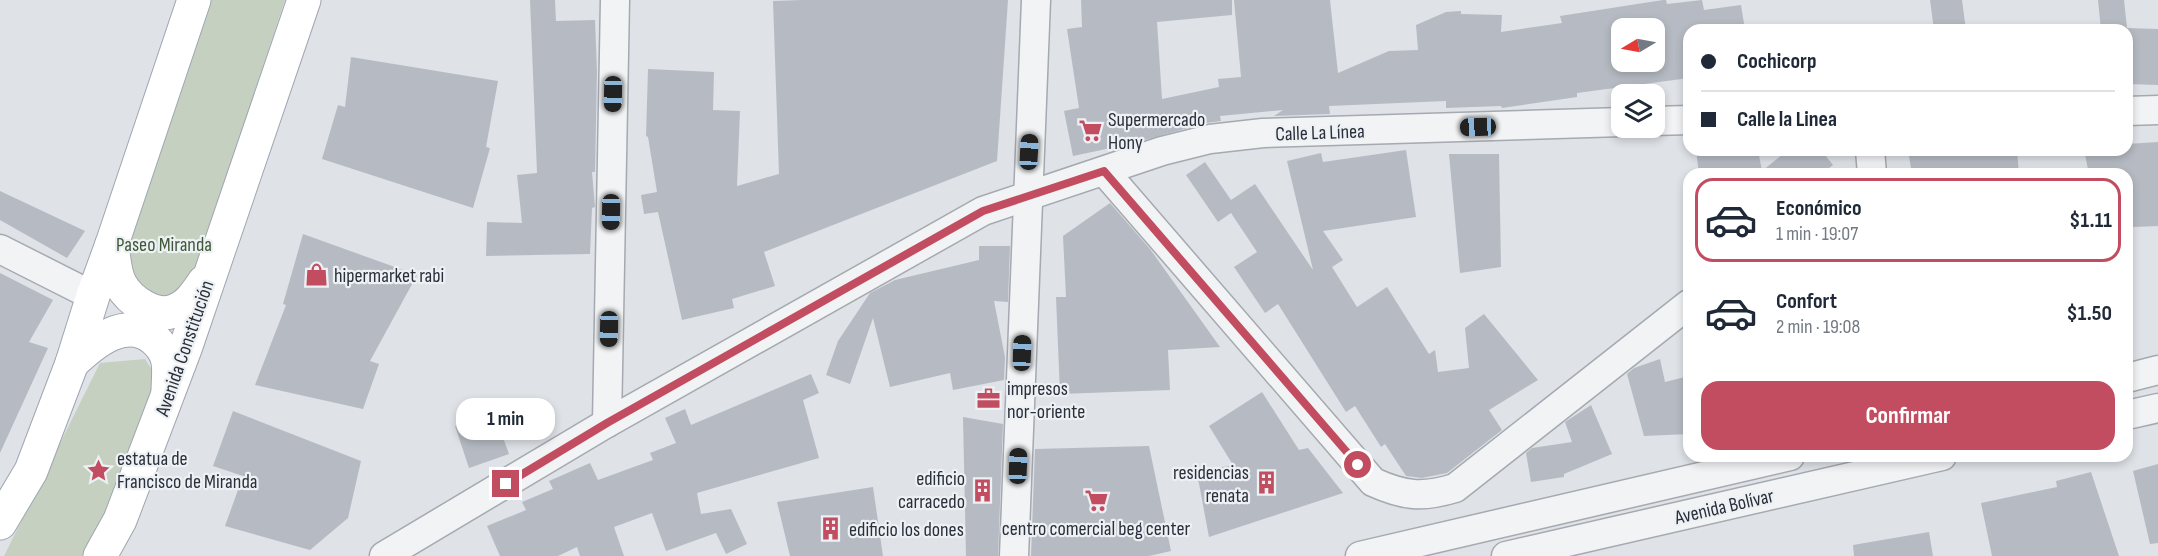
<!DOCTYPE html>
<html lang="es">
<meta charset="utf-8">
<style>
body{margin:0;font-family:"Sofia Sans Condensed",sans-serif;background:#f6f6f7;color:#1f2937;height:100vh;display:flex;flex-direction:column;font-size:22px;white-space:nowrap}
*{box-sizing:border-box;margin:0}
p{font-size:20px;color:#747a83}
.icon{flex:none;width:33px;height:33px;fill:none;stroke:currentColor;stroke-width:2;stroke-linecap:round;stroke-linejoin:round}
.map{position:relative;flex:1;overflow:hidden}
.panel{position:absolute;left:1683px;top:168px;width:450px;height:294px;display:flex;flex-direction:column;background:#fff;border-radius:18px;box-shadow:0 3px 9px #0003}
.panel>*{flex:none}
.hud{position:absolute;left:1683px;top:24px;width:450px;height:132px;border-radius:18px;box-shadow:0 3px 9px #0003;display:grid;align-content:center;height:132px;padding:0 18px;background:#fff}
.needle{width:39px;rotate:260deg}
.controls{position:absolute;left:1611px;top:18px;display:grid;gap:12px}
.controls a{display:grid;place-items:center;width:54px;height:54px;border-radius:12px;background:#fff;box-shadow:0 3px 9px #0003;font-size:30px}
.end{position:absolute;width:27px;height:27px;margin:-14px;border:8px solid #c24d60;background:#fff;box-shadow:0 0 0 3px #fff}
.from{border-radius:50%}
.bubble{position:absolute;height:42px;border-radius:18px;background:#fff;box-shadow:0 3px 9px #0003;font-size:20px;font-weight:700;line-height:42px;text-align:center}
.car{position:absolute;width:18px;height:36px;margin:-18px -9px;border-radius:8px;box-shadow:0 0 4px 2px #0007;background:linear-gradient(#222 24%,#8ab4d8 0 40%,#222 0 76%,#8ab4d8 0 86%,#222 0)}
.hud b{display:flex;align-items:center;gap:21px;height:57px;font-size:22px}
.hud b+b{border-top:2px solid #e0e1e3}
.hud i{width:15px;height:15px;background:#1f2937}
ul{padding:10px 0 0;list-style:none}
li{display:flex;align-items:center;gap:18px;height:84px;margin:0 12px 9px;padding:0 6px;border:3px solid transparent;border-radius:18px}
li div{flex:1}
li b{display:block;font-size:22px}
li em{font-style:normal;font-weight:700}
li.on{border-color:#c24d60}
li>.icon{width:54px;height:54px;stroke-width:1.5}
.action{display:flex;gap:12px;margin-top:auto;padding:12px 18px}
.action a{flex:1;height:69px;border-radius:18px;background:#c24d60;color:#fff;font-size:24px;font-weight:700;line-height:69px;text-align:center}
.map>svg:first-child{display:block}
.green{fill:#c5d0c0}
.building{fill:#b6bbc3;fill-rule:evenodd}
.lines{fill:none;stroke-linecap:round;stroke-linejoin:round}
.minor-casing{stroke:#a5a9b0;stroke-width:31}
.major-casing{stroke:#9fa6b1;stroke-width:35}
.minor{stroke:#f1f3f5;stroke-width:28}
.major{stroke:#fff;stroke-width:33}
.route{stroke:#c24d60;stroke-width:8}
.labels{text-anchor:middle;stroke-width:4.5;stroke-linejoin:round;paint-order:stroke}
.poi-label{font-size:20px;fill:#29303c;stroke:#eef1f4;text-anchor:start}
.street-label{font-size:20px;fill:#29303c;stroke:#eef1f4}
.park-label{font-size:20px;fill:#3e5738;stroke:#eef1f4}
</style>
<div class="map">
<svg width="2158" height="556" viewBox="0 0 2158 556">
<rect width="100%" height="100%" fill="#dfe2e7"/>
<!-- green -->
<g class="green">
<path d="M206,0H285L195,275L173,298H152L136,285L122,256Z"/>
<path d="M145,359L161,384L130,473L83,556H4L100,363Z"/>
</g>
<!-- building -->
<g class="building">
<path d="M530,0H555L556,21L595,20L597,72L595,172H592L595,207L592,208L590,254L486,256L487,222L522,223L517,175L537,173Z"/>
<path d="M802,0H1008L997,161L764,252L775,286L732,299L734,308L682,320L658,212L644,214L641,195L657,192L648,137L646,136L648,69L714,72L713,110L740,111L737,186L779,174L773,1Z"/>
<path d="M1081,0H1232V15L1157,22L1162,99L1219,87L1218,79L1241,77L1234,0H1330L1338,73L1389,51L1418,50L1416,25L1446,12L1461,11V14L1502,15L1501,32L1562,23L1560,16L1663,0H1666L1667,4L1702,0L1704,10L1741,5L1745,30H1689V78L1577,93V97L1502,108L1501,106L1446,108V101L1329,106L1330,114L1274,116L1283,110L1220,116L1221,121L1206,123L1130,144L1073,156L1064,111L1079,108L1067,29L1082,27ZM1622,28H1654V62H1622Z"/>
<path d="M1930,0H1962L1966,30H1934Z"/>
<path d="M2098,0H2124L2127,28L2158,29V85L2127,84V30H2101Z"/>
<path d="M351,57L498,81L486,147L490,148L473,208L322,159L338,105L345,107Z"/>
<path d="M2158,142V226L2133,227L2131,198L2127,199V174H2089L2084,150H2127V144Z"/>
<path d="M1406,150L1416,217L1323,231L1343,260L1332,267L1357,307L1387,287L1429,354L1435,350L1438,372L1469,368L1465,328L1484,314L1538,380L1489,410L1502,430L1447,473L1422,478L1406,476L1385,444L1381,447L1355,406L1346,412L1278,304L1265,313L1234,267L1257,252L1231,213L1218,222L1186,175L1205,162L1231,200L1255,184L1313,270L1287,161L1321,153L1323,162Z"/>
<path d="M1696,150H1758L1762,171L1788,150H1821L1833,165L1821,174H1699Z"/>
<path d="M1908,150H2017L2019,174H1912Z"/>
<path d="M1449,154H1499L1501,267L1460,273Z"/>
<path d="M0,191L85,231L67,258L0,220Z"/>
<path d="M1110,203L1150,249L1220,347L1168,350L1170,390L1060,394L1056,297H1066L1063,236Z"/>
<path d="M303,234L417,275L370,361L379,364L363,409L255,385L286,305L283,304Z"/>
<path d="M979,246H1010L1008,302L994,301L1005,357L1004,380L953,390L950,373L890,387L873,318L850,384L826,375L838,341L870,293L895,280L979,260Z"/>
<path d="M0,273L53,300L29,342L48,348L0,453Z"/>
<path d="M1660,359L1665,382L1689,376V434L1644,436L1627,374L1634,368Z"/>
<path d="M811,374L819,393L803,400L819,458L697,493L701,514L731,509L747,544L726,554L716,533L666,551L652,513L614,527L624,556H580L577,547L558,556H500L487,526L526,510L522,502L553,489L549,481L590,463L598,480L653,460L650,453L676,443L665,418L685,409L691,425Z"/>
<path d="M1262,392L1299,450L1308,448L1343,493L1209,537L1197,473L1233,465L1209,426Z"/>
<path d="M1591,405L1612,454L1564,474V477L1531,482L1526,453L1532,448L1572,442L1565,422Z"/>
<path d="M233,411L361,461L348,518L310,550L225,526L243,476L213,466Z"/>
<path d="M494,413L509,454L469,468L455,426Z"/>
<path d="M963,417L1003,424L998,556H966Z"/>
<path d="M1149,446L1171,551L1149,556H1031L1035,449Z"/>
<path d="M2158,464V543L2150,544L2133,471Z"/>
<path d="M2091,472L2119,556H1992L1981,503L2057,487L2056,481Z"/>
<path d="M873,487L883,556H790L777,502Z"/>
<path d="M1929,532L1933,556H1854L1853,545Z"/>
</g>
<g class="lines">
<defs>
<g id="minor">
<path d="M2127,111L2158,110"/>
<path d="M1654,121L1689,120"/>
<path d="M1870,150L1872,174"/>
<path d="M1104,171L1373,482C1404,496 1422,498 1455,488L1689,304"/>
<path d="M0,249L93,296"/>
<path d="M2127,378L2158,370"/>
<path d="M2127,415L2158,408"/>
<path d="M607,423L615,0"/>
<path d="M384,556L607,423L983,211L1162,151L1210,139L1263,133L1622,122"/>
<path d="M1014,556L1036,0"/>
<path d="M1360,556L1790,456"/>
<path d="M1506,556L1942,456"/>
</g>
<g id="major">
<path d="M112,244C114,257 114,273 121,285C130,301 155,318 174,311C188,306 196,294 204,282"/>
<path d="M72,363C93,343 126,315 154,339C159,343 165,351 167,358C170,367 168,381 168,391"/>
<path d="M0,523L31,471L72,363L93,296L112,244L194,0"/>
<path d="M100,556L120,520L185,349L304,0"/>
</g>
</defs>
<!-- minor casing -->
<use href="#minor" class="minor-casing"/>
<!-- major casing -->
<use href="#major" class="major-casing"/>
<!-- minor -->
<use href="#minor" class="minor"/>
<!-- major -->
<use href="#major" class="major"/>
</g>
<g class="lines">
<!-- route -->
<path class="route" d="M506,484L607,423L983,211L1104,171L1358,465"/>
</g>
<!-- icons -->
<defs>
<symbol id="supermarket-bare" viewBox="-9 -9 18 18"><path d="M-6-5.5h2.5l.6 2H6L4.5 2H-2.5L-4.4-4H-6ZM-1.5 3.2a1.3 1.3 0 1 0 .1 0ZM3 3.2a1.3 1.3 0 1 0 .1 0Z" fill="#c24d60" stroke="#eef1f4" stroke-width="2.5" paint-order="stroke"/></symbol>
<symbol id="shop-bare" viewBox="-9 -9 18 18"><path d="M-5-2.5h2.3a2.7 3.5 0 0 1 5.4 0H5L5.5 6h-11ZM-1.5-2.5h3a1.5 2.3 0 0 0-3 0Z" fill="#c24d60" stroke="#eef1f4" stroke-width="2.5" paint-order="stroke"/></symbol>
<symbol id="office-bare" viewBox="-9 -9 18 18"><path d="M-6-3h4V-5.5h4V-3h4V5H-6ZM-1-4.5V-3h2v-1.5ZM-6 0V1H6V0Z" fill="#c24d60" stroke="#eef1f4" stroke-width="2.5" paint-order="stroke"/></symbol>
<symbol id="sight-bare" viewBox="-9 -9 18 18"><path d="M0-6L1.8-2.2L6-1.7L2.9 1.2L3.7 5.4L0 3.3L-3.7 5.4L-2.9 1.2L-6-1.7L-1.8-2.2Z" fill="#c24d60" stroke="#eef1f4" stroke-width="2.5" paint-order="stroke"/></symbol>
<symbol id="building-bare" viewBox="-9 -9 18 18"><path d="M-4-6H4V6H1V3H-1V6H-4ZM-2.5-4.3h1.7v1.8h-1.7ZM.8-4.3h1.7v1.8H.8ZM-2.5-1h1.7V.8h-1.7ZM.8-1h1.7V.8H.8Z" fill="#c24d60" stroke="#eef1f4" stroke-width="2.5" paint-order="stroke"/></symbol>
</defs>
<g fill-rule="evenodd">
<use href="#supermarket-bare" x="1074" y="114" width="33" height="33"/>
<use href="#shop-bare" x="300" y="258" width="33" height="33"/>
<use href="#office-bare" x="972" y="382" width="33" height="33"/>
<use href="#sight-bare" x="82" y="454" width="33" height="33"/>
<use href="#building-bare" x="1250" y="466" width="33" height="33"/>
<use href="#building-bare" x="966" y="474" width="33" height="33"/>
<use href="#supermarket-bare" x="1080" y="484" width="33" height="33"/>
<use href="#building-bare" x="814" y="512" width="33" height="33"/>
</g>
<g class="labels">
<!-- poi labels -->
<g class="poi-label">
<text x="1108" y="126">Supermercado<tspan x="1108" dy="23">Hony</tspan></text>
<text x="334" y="282">hipermarket rabi</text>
<text x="1007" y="395">impresos<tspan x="1007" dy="23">nor-oriente</tspan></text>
<text x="117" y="465">estatua de<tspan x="117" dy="23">Francisco de Miranda</tspan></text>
<text x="1249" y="479" text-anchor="end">residencias<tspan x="1249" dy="23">renata</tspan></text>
<text x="965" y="485" text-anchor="end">edificio<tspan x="965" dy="23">carracedo</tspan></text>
<text x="1096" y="535" text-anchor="middle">centro comercial beg center</text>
<text x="849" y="536">edificio los dones</text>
</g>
<!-- street labels -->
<g class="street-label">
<text transform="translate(1320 132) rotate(-2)" y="7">Calle La Línea</text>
<text transform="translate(184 348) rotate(-71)" y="7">Avenida Constitución</text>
<text transform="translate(1724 506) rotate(-13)" y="7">Avenida Bolívar</text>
</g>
<!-- park labels -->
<g class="park-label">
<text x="164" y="251">Paseo Miranda</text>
</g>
</g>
</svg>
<div class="controls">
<a><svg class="needle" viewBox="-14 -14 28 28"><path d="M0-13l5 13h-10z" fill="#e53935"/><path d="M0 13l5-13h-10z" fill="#747a83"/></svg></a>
<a><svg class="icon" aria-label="layers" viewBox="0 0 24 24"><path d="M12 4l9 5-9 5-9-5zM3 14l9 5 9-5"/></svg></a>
</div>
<i class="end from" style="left:1358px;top:465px"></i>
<i class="end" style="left:506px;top:484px"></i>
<div class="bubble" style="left:456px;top:398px;width:99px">1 min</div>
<i class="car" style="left:613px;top:94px;rotate:181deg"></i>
<i class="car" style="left:1478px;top:127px;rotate:268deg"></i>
<i class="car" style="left:1029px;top:152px;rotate:3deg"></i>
<i class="car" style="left:611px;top:212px;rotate:181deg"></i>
<i class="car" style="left:609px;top:329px;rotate:181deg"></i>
<i class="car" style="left:1022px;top:353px;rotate:2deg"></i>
<i class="car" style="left:1018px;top:466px;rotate:2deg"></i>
<div class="hud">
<b><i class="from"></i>Cochicorp</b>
<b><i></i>Calle la Linea</b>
</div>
<section class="panel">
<ul>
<li class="on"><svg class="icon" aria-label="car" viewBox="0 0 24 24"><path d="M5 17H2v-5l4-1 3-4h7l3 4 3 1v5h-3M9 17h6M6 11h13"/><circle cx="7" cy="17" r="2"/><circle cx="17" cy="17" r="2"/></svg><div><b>Económico</b><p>1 min · 19:07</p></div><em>$1.11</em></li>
<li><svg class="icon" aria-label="car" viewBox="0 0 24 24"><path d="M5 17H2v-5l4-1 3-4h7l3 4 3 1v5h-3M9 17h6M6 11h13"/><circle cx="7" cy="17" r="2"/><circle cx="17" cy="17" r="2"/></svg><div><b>Confort</b><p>2 min · 19:08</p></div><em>$1.50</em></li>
</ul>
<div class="action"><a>Confirmar</a></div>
</section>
</div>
